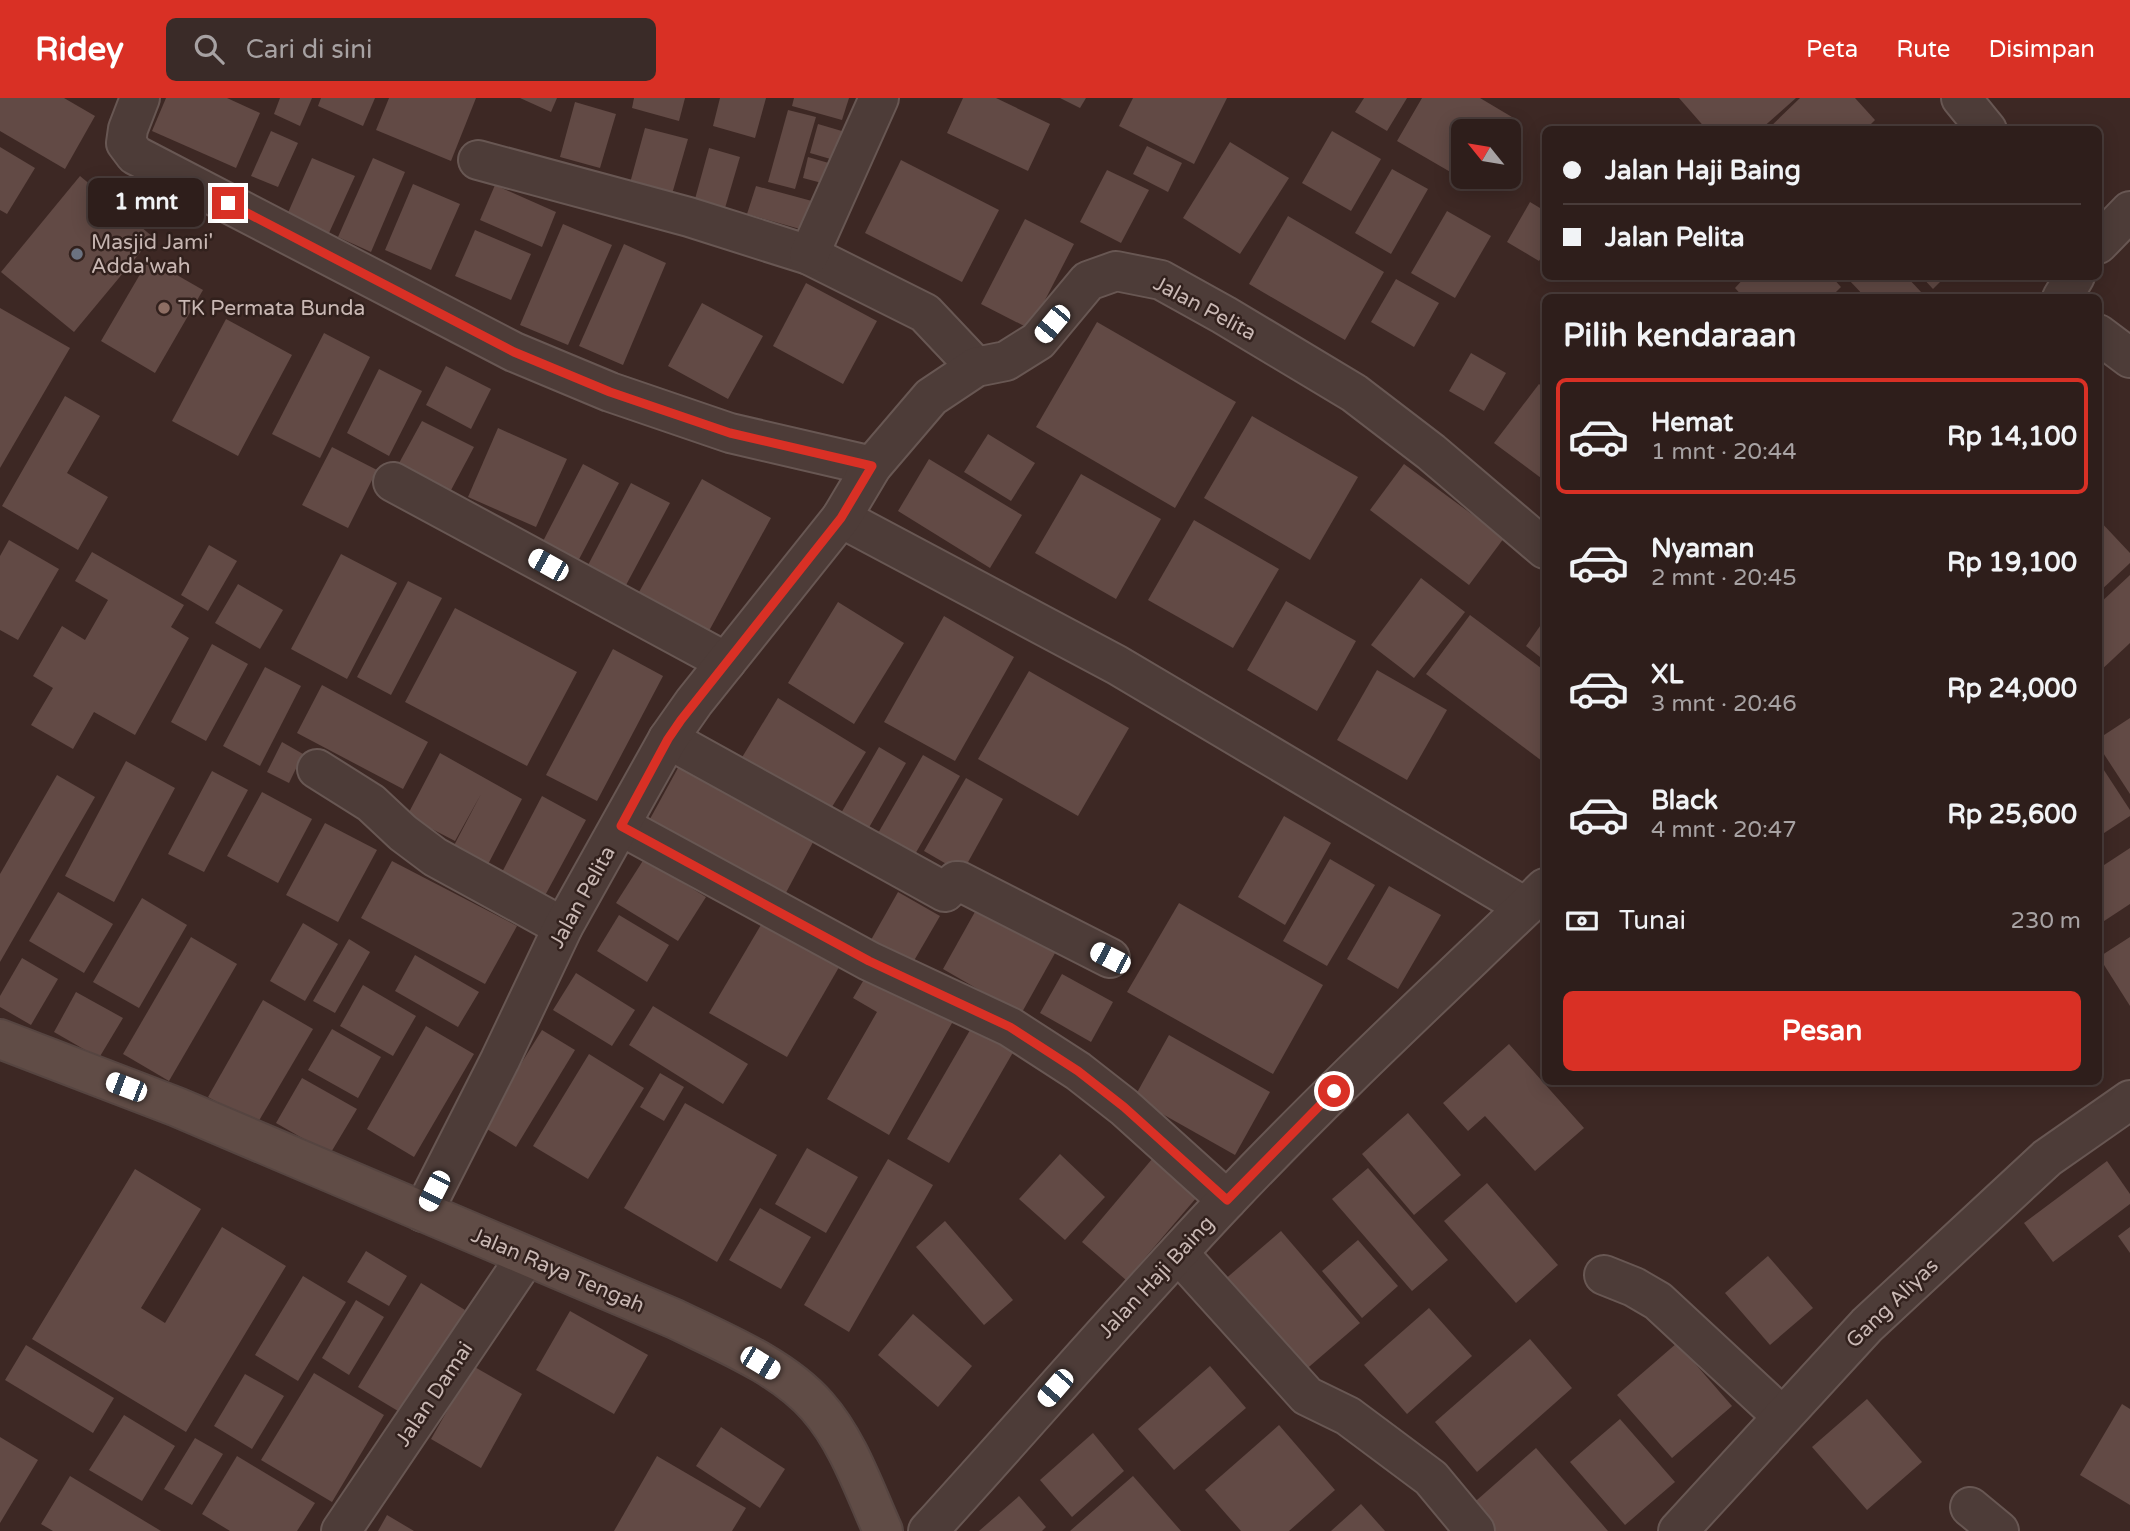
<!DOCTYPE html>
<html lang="id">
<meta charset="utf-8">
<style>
body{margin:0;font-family:"Varela Round",sans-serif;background:#3a2b28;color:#f1f3f6;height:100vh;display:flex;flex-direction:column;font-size:26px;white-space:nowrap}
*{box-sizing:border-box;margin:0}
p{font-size:23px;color:#a7a2a3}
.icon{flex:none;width:38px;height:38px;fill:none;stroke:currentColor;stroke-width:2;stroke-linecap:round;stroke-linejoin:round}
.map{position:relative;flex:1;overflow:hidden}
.details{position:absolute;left:1542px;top:196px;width:560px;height:791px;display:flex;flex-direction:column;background:#2e1e1b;border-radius:10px;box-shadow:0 4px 18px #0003,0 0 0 2px #493c3a}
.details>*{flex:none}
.hud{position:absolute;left:1542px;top:28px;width:560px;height:154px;border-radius:10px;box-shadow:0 4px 18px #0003,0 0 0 2px #493c3a;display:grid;align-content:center;height:154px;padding:0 21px;background:#2e1e1b}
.needle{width:46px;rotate:300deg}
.fabs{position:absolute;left:1451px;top:21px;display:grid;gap:14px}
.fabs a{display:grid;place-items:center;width:70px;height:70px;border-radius:10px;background:#2e1e1b;box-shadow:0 4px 18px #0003,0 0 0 2px #493c3a;font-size:35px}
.end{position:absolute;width:32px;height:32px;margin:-16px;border:9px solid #d93025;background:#fff;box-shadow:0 0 0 4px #fff}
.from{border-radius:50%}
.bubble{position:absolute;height:49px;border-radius:10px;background:#2e1e1b;box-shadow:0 4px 18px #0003,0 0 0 2px #493c3a;font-size:23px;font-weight:700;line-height:49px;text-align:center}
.car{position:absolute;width:21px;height:42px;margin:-21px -10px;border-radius:9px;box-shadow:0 0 5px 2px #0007;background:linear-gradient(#fff 24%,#345 0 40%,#fff 0 76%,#345 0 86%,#fff 0)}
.hud b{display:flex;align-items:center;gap:24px;height:66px;font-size:26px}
.hud b+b{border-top:2px solid #493c3a}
.hud i{width:18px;height:18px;background:#f1f3f6}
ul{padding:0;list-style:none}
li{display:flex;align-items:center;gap:21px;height:116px;margin:0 14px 10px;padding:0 7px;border:4px solid transparent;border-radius:10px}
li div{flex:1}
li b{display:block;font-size:26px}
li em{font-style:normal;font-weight:700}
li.current{border-color:#d93025}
li>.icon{width:63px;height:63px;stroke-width:1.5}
h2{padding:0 21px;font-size:32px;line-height:84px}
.pay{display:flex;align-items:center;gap:18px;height:77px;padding:0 21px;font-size:26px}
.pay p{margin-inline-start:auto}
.action{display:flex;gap:14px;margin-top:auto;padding:14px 21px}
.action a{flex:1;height:80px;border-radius:10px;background:#d93025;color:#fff;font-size:28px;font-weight:700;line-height:80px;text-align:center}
header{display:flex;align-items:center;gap:42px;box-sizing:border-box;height:98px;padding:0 35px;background:#d93025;color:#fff}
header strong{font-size:33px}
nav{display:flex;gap:38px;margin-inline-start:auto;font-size:24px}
.search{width:490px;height:63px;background:#3a2b28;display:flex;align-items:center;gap:18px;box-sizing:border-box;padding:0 24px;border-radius:10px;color:#a7a2a3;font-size:26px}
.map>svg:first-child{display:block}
.building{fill:#624a45}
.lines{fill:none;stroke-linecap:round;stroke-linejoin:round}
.street-casing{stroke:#685753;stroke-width:42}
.secondary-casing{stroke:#564541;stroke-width:42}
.street{stroke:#4d3c38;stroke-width:38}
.secondary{stroke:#604c46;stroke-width:38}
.route{stroke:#d93025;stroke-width:9}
.worship-dot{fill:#6b7280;stroke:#32211d;stroke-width:2.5}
.education-dot{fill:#8d6e63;stroke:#32211d;stroke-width:2.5}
.labels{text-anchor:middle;stroke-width:5;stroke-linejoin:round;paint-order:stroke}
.poi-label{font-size:21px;fill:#c9b8b4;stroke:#32211d;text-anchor:start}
.street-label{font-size:21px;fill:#c9b8b4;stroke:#32211d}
</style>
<header>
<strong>Ridey</strong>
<div class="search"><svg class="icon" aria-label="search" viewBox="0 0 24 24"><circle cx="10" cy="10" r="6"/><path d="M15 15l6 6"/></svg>Cari di sini</div>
<nav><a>Peta</a><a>Rute</a><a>Disimpan</a></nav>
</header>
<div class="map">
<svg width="2130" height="1433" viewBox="0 0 2130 1433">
<rect width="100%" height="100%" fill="#3d2824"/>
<!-- building -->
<g class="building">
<path d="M0,0H64L95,18L65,71L0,33Z"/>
<path d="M166,0H227L260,15L236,70L152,33Z"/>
<path d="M280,0H312L300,28L274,16Z"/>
<path d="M321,0H375L363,28L318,8Z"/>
<path d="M389,0H476L451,63L376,32Z"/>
<path d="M520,0H557L551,14Z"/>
<path d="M634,0H685L679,23L632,10Z"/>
<path d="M720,0H766L755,40L713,28Z"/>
<path d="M794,0H849L842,22L792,8Z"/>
<path d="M963,0H996L1050,26L1028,73L947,35Z"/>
<path d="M1060,0H1086L1080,10Z"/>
<path d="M1133,0H1227L1194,66L1119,28Z"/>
<path d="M1364,0H1407L1387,33L1355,14Z"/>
<path d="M1422,0H1480L1517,22L1508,37V33H1463V79H1485L1478,90L1397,43Z"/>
<path d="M1679,0H1796L1760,32H1707Z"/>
<path d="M1800,0H1855L1875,22L1865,32H1767Z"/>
<path d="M575,4L616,16L600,70L560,59Z"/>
<path d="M788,12L816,19L795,91L768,84Z"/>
<path d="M818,26L852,36L844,65L810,55Z"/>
<path d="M645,30L688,41L672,96L630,85Z"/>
<path d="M271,33L298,45L278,89L251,78Z"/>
<path d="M1332,33L1381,61L1351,113L1302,85Z"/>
<path d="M1230,44L1289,80L1240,156L1183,120Z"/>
<path d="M1147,48L1182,65L1168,94L1133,76Z"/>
<path d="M0,49L35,70L7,116L0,112Z"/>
<path d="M709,50L740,59L725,110L695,101Z"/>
<path d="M808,59L839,68L833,88L803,80Z"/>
<path d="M312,60L355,78L329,135L287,117Z"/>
<path d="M373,60L405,74L371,154L338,139Z"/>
<path d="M901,62L999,112L962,184L865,135Z"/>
<path d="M1392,71L1428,91L1391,156L1355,135Z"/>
<path d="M1107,72L1149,92L1121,145L1080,124Z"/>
<path d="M80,78L153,139L74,234L1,174Z"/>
<path d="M413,86L460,106L431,172L385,152Z"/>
<path d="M495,87L556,114L542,149L480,122Z"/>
<path d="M756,88L823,106L814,135L747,116Z"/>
<path d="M1530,104L1545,113V153L1539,163L1507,144Z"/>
<path d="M1447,113L1491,138L1455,200L1411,175Z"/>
<path d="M1288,118L1384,174L1345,242L1249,186Z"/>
<path d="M1025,121L1074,146L1030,231L981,206Z"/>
<path d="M563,126L612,147L568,247L520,227Z"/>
<path d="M475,132L531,156L511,202L455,178Z"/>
<path d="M624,146L666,165L623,267L579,248Z"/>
<path d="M149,161L203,192L155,275L101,243Z"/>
<path d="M1746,178H1831L1841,189L1830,200H1744L1735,190Z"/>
<path d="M1852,178H1906L1922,195L1918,200H1866L1849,182Z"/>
<path d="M1921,178H1946L1933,191Z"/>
<path d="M1396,181L1439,205L1414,249L1371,224Z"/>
<path d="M806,185L877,223L843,286L773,248Z"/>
<path d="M702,205L763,238L728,301L668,268Z"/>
<path d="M0,210L70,250L0,370Z"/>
<path d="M226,221L292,257L238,358L172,323Z"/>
<path d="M1097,224L1236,304L1175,410L1036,329Z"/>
<path d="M324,235L370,259L320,360L272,336Z"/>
<path d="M1471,255L1506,275L1484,313L1449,293Z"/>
<path d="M446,268L491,291L471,331L426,307Z"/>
<path d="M379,271L422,293L389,358L347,335Z"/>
<path d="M1539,286L1545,291V383L1494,345Z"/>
<path d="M65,298L100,318L67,375L108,399L78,452L2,408Z"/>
<path d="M1252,318L1358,379L1310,462L1204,400Z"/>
<path d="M422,323L474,349L450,394L398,367Z"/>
<path d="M498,330L567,361L536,429L468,399Z"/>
<path d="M988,336L1035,365L1011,403L964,374Z"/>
<path d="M332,349L377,372L348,430L302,407Z"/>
<path d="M929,361L1022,417L990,470L898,413Z"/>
<path d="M583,366L619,385L576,467L540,449Z"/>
<path d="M1404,366L1504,440L1469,487L1370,412Z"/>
<path d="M1081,376L1161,421L1116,501L1035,455Z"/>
<path d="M702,381L771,420L704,542L634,503Z"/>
<path d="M631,385L670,405L625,489L587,469Z"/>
<path d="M2098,421L2130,455V465L2098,495Z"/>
<path d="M1194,422L1279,471L1233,550L1148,502Z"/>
<path d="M9,442L59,471L18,542L0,532V458Z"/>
<path d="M209,447L237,463L208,513L181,497Z"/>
<path d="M92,454L184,507L171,529L189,540L135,637L94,614L73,651L31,627L53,590L33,578L62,528L85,542L108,502L75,483Z"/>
<path d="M341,456L397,485L347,581L291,551Z"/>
<path d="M2130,477V545L2098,575V507Z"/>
<path d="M1421,480L1465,514L1414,580L1371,547Z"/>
<path d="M408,483L442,500L391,597L357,579Z"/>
<path d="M238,486L283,512L260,551L215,525Z"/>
<path d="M1286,503L1356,543L1317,613L1247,572Z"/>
<path d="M838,504L904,545L854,626L788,585Z"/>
<path d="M455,510L577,574L527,668L405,604Z"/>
<path d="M1470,517L1545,573V658L1542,663L1426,576Z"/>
<path d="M944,518L1014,559L955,663L884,624Z"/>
<path d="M1545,521V563L1526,548Z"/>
<path d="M212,546L248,566L206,643L171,624Z"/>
<path d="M613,551L663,578L597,703L546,677Z"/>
<path d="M265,569L301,588L260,668L223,648Z"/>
<path d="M1377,572L1447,612L1407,682L1337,642Z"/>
<path d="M1029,573L1129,630L1078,718L978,661Z"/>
<path d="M322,587L428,644L403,691L297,635Z"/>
<path d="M778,600L866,654L822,725L735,671Z"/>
<path d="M2130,620V696L2098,647V641Z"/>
<path d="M282,644L303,656L289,685L267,674Z"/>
<path d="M879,649L906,665L863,740L836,724Z"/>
<path d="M440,655L522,701L483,776L449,757L481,696L455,743L407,718Z"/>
<path d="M923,657L960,678L914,758L877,737Z"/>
<path d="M684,659L819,733L781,804L645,730Z"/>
<path d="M126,663L175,690L114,804L65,778Z"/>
<path d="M2098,663L2130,712V718L2098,739Z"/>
<path d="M212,673L248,692L204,774L168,756Z"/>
<path d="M57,677L95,699L0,864V776Z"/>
<path d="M966,680L1003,701L962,775L924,753Z"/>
<path d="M262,694L312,721L278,785L227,758Z"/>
<path d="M542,698L586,722L542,803L499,780Z"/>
<path d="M1284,718L1331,745L1285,827L1238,799Z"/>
<path d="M325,725L377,752L338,824L286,797Z"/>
<path d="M2130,750V806L2098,827V771Z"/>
<path d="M644,761L706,799L678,843L616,805Z"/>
<path d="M1330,761L1375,787L1327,868L1283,843Z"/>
<path d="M392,763L517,828L485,886L361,820Z"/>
<path d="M1389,788L1441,817L1398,891L1347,861Z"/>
<path d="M58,794L113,826L84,875L29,843Z"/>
<path d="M898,794L940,818L908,873L867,849Z"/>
<path d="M142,800L187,827L139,910L93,884Z"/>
<path d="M981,803L1059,848L1021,916L943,871Z"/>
<path d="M1179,805L1323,887L1273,976L1127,894Z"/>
<path d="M619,817L669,847L647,884L597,853Z"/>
<path d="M765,820L842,864L787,959L709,915Z"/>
<path d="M303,825L338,846L305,903L270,883Z"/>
<path d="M191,839L237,866L169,983L123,956Z"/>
<path d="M2130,839V908L2099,859Z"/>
<path d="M349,841L370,854L335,915L313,903Z"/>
<path d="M415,857L479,894L458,929L395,893Z"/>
<path d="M22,860L58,881L31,927L0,909V898Z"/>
<path d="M872,868L956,918L889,1037L827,1001L877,914L853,900Z"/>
<path d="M576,875L635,912L612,948L553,912Z"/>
<path d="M1062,876L1113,904L1091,944L1040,915Z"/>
<path d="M363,887L416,918L393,958L340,928Z"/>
<path d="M76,894L123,920L99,960L54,934Z"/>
<path d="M263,902L313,931L257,1026L208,999Z"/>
<path d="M653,908L748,966L723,1006L629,947Z"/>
<path d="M977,920L1019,944L949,1065L907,1041Z"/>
<path d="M426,928L474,956L414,1059L367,1031Z"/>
<path d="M332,931L381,959L358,1000L308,972Z"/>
<path d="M542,932L575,952L516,1049L482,1028Z"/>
<path d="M1169,937L1270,994L1235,1057L1134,1000Z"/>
<path d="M1509,946L1584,1030L1535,1073L1485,1018L1468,1033L1443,1005Z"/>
<path d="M589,956L644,990L588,1081L533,1048Z"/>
<path d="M660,975L684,989L664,1023L640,1009Z"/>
<path d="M302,980L357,1011L330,1056L276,1025Z"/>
<path d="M685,1005L777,1057L717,1164L624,1110Z"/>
<path d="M1408,1015L1461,1077L1414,1117L1362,1056Z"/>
<path d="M807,1050L858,1079L826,1135L775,1106Z"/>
<path d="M1158,1054L1203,1092L1126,1182L1082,1144Z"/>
<path d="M1060,1056L1105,1099L1065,1142L1019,1101Z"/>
<path d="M888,1061L933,1087L849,1234L804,1207Z"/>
<path d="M2107,1063L2130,1096V1106L2053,1164L2024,1125Z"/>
<path d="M1368,1070L1448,1162L1412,1193L1332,1101Z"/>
<path d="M135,1071L201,1111L141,1210L165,1225L222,1129L286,1168L186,1334L32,1241Z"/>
<path d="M1487,1085L1558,1167L1516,1205L1444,1123Z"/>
<path d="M760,1110L811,1139L781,1191L729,1162Z"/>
<path d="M945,1123L1013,1202L984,1227L916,1149Z"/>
<path d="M2130,1129V1155L2118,1138Z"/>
<path d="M1281,1133L1360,1225L1303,1274L1223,1183Z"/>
<path d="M1358,1142L1398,1188L1362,1220L1322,1173Z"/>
<path d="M366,1153L407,1178L389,1208L347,1184Z"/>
<path d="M1768,1158L1813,1210L1770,1247L1725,1195Z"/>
<path d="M303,1178L346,1204L298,1283L255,1257Z"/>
<path d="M421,1185L465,1212L403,1316L358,1289Z"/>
<path d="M356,1202L384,1219L349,1277L322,1260Z"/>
<path d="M1429,1210L1472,1258L1407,1316L1364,1267Z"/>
<path d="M570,1213L648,1257L614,1316L536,1272Z"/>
<path d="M913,1216L972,1268L938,1309L878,1257Z"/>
<path d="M1530,1241L1572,1290L1477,1374L1435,1324Z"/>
<path d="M1677,1245L1732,1308L1672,1360L1617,1297Z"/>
<path d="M26,1247L114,1300L93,1335L5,1282Z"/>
<path d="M473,1268L522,1296L481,1370L431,1341Z"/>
<path d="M1210,1268L1246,1310L1174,1372L1138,1331Z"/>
<path d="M314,1275L384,1317L332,1404L261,1362Z"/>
<path d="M245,1276L284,1298L252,1351L214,1328Z"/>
<path d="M1867,1301L1922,1364L1867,1412L1812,1349Z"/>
<path d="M2122,1306L2130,1311V1407L2080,1377Z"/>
<path d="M124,1317L175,1348L142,1403L89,1372Z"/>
<path d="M1620,1321L1675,1384L1625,1427L1570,1364Z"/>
<path d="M1279,1327L1335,1392L1289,1433H1241L1205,1392Z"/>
<path d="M721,1329L785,1371L760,1410L696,1368Z"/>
<path d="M1093,1335L1124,1373L1072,1419L1040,1382Z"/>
<path d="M0,1339L38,1362L0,1425Z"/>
<path d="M195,1340L223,1356L192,1407L164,1391Z"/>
<path d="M1536,1350L1608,1433H1489L1469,1409Z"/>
<path d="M237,1358L315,1405L297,1433H230L202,1416Z"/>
<path d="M657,1358L746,1410L732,1433H614Z"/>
<path d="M70,1378L161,1433H53L41,1426Z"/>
<path d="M1133,1378L1181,1433H1070Z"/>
<path d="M1019,1398L1046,1429L1042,1433H979Z"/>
<path d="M1361,1406L1385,1433H1331Z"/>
<path d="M387,1417L414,1433H378Z"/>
</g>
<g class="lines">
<defs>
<g id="street">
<path d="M140,0L128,31L126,45L135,57L514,254L610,294L730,335L872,368"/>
<path d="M1961,0L1987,32"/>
<path d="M478,62L689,119L809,157L925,215L976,269"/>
<path d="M2098,146L2130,113"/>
<path d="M809,157L879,0"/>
<path d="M2062,200L2075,178"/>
<path d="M2098,236L2130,260"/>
<path d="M393,384L726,564"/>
<path d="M841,420L1117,567L1525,809"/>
<path d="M668,641L945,794L956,783H959L1110,860"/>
<path d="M317,671L371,705L403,735L435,759L563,829"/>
<path d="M621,728L869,863L1010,929L1078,973L1124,1009L1227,1102"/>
<path d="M423,1114L500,962L563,829L668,641L694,604L841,420L872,368L931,299L976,269L1006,263L1038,243L1088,183L1116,173L1161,182L1224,217L1354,295L1431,354L1545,451"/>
<path d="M1179,1156L1307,1298L1348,1318L1431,1380L1475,1433"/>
<path d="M1604,1177L1634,1189L1658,1203L1782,1318"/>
<path d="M1970,1409L1999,1433"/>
<path d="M341,1433L526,1159"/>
<path d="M928,1433C1028,1323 1125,1210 1227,1102C1329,994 1438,893 1545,790"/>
<path d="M1678,1433L1867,1227L2047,1060L2130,1002"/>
</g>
<path id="secondary" d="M0,941L177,1009L675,1221C722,1244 782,1268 817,1308C848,1343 864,1391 883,1433"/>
</defs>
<!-- street casing -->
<use href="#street" class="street-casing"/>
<!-- secondary casing -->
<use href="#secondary" class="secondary-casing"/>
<!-- street -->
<use href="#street" class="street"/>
<!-- secondary -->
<use href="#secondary" class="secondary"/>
</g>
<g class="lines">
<!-- route -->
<path class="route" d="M228,105L514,254L610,294L730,335L872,368L841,420L681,622L668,641L621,728L869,863L1010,929L1078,973L1124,1009L1227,1102L1334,993"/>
</g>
<!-- markers -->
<circle class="worship-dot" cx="77" cy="156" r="7"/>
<circle class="education-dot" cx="164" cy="210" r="7"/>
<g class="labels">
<!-- poi labels -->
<g class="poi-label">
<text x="91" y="151">Masjid Jami'<tspan x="91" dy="24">Adda'wah</tspan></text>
<text x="178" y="217">TK Permata Bunda</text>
</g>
<!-- street labels -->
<g class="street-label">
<text transform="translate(1205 210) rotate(28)" y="7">Jalan Pelita</text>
<text transform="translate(582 799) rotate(-61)" y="7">Jalan Pelita</text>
<text transform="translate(558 1172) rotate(23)" y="7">Jalan Raya Tengah</text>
<text transform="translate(1156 1179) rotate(-47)" y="7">Jalan Haji Baing</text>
<text transform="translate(1892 1205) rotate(-44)" y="7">Gang Aliyas</text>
<text transform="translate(434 1296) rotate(-56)" y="7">Jalan Damai</text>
</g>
</g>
</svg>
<div class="fabs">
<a><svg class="needle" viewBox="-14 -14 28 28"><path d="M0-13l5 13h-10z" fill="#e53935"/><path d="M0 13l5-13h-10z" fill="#a7a2a3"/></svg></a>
</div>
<i class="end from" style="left:1334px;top:993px"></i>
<i class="end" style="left:228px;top:105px"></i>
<div class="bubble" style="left:88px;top:80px;width:116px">1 mnt</div>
<i class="car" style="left:1052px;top:226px;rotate:220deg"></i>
<i class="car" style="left:548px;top:467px;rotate:299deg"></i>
<i class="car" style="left:1110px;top:860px;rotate:297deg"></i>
<i class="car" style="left:126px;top:989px;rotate:291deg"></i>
<i class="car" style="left:434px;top:1093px;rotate:207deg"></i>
<i class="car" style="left:760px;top:1265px;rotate:121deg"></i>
<i class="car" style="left:1055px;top:1290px;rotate:221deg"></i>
<div class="hud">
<b><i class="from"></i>Jalan Haji Baing</b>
<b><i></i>Jalan Pelita</b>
</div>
<section class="details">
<h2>Pilih kendaraan</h2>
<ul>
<li class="current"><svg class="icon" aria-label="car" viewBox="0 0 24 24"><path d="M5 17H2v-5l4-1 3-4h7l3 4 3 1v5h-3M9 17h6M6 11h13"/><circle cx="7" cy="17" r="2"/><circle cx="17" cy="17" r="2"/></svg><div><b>Hemat</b><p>1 mnt · 20:44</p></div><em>Rp 14,100</em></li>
<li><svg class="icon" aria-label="car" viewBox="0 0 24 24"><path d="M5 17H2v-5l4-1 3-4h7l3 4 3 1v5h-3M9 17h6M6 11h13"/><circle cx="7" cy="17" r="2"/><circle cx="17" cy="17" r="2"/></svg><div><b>Nyaman</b><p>2 mnt · 20:45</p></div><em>Rp 19,100</em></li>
<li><svg class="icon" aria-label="car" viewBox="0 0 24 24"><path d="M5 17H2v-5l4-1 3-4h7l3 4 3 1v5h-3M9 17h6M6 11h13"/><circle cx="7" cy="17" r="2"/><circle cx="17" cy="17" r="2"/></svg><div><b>XL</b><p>3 mnt · 20:46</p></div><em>Rp 24,000</em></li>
<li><svg class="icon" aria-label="car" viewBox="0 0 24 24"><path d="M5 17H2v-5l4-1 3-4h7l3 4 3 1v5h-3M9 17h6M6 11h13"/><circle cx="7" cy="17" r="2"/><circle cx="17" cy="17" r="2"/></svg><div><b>Black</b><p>4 mnt · 20:47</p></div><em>Rp 25,600</em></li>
</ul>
<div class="pay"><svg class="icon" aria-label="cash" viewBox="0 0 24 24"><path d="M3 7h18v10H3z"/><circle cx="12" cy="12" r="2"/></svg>Tunai<p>230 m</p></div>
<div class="action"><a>Pesan</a></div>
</section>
</div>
